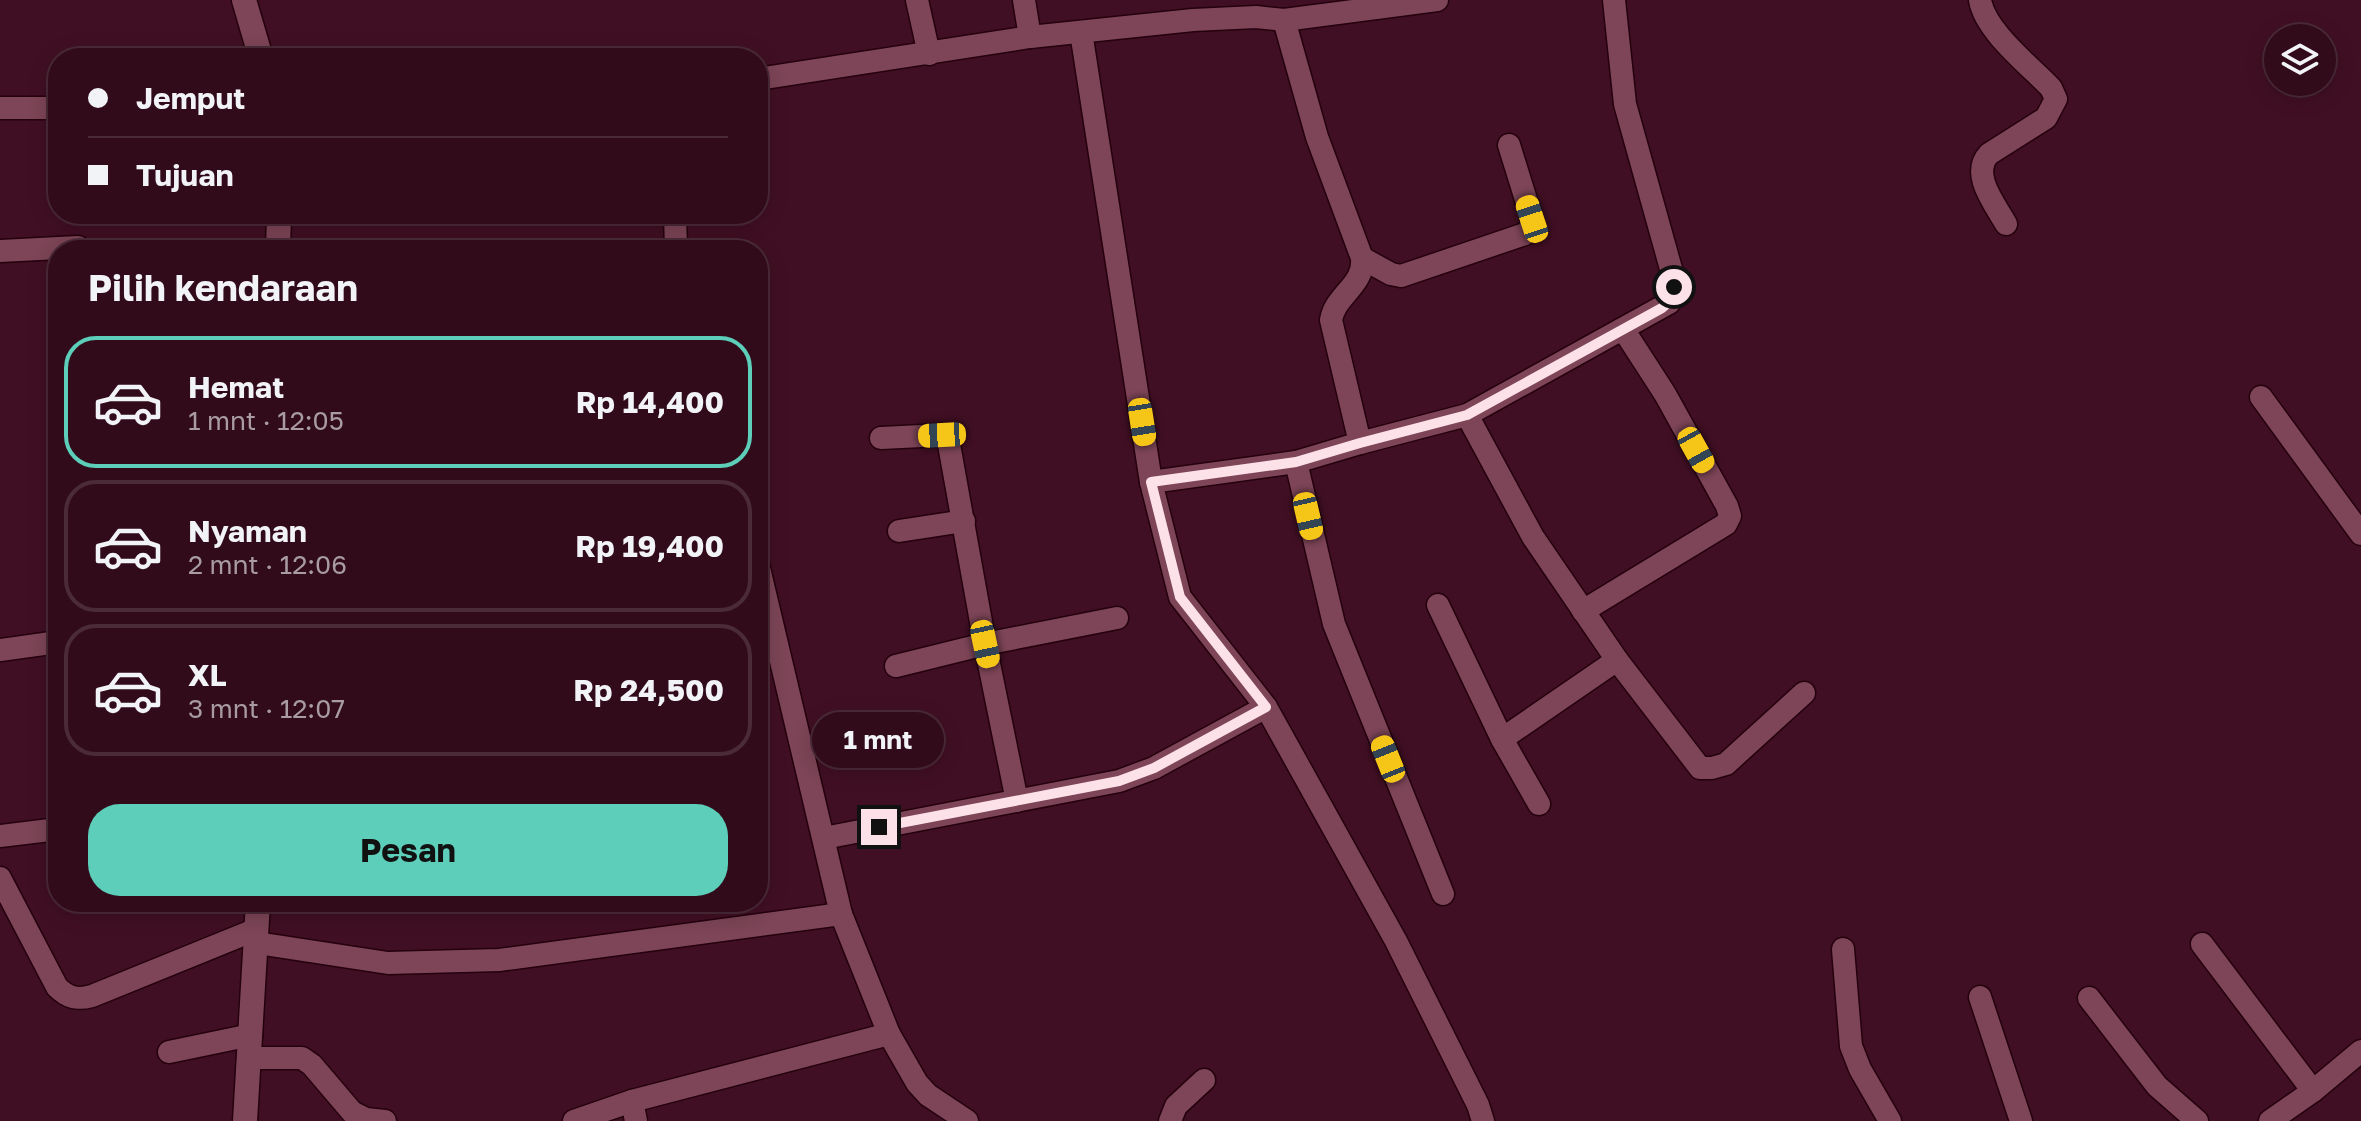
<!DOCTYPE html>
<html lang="id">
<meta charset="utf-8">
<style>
body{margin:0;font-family:"Golos Text",sans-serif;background:#391423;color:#f1f3f6;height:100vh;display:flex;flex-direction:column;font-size:30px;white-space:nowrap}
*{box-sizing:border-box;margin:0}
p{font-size:26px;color:#a89ba2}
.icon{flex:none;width:44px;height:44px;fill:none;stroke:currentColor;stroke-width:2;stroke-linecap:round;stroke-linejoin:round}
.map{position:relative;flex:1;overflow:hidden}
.details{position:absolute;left:48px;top:240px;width:720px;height:672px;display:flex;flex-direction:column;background:#310b1a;border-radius:32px;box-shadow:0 4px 20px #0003,0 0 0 2px #4c2b39}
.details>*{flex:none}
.banner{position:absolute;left:48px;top:48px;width:720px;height:176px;border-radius:32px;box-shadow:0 4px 20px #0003,0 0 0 2px #4c2b39;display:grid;align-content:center;height:176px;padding:0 40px;background:#310b1a}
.fabs{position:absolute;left:2264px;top:24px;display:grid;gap:16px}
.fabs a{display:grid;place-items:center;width:72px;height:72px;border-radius:50%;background:#310b1a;box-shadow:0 4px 20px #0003,0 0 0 2px #4c2b39;font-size:40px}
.end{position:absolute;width:36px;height:36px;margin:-18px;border:10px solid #fde1e9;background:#111;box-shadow:0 0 0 4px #111}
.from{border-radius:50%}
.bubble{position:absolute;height:56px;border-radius:28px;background:#310b1a;box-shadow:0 4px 20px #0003,0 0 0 2px #4c2b39;font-size:26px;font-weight:700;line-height:56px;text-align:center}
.car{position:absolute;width:24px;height:48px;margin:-24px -12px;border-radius:10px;box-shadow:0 0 6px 2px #0007;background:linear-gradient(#f5c518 24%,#345 0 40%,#f5c518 0 76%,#345 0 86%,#f5c518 0)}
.banner b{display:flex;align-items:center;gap:28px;height:76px;font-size:30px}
.banner b+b{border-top:2px solid #4c2b39}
.banner i{width:20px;height:20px;background:#f1f3f6}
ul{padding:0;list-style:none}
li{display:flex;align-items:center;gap:24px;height:132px;margin:0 16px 12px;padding:0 24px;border:4px solid #4c2b39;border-radius:32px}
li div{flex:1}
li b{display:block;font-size:30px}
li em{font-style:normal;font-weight:700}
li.selected{border-color:#5dceb9}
li>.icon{width:72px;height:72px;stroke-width:1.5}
h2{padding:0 40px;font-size:36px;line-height:96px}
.cta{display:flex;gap:16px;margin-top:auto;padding:16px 40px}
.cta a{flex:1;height:92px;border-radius:32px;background:#5dceb9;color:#111;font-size:32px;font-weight:700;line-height:92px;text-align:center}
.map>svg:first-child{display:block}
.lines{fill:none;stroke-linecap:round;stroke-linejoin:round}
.street-casing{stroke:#25000d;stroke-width:25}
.secondary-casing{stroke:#25000d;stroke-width:27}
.street{stroke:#7d4557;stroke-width:22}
.secondary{stroke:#7d4557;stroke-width:24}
.route{stroke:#fde1e9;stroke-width:10}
</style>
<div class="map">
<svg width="2361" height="1121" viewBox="0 0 2361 1121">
<rect width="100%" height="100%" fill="#410f23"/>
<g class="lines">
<defs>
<g id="street">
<path d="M917,0L929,54"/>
<path d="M1024,0L1030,37"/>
<path d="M1980,0C1985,31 2029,65 2051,88L2056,99L2046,118L1989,154C1970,174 1995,204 2006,224"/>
<path d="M1376,8L1437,0"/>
<path d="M1284,20L1317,137L1362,258C1365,285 1335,295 1331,320L1360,443"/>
<path d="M1081,32L1151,482L1180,597L1266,707L1396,941L1478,1105L1483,1121"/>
<path d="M758,79L1030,37L1193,20L1256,17L1284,20L1376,8V0"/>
<path d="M0,108H58"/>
<path d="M675,214L676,250"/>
<path d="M0,251L78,247L83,250"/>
<path d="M1362,258L1391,274L1401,276L1525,234L1530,229L1532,219L1509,145"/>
<path d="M2261,397L2361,534"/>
<path d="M1467,415L1533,537L1617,660L1700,768H1712L1726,764L1804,693"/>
<path d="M881,438L942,435L948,439L985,644L1017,801"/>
<path d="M1296,462L1334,624L1443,894"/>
<path d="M1151,482L1296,462L1360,443L1467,415L1669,303L1674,294L1673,276L1625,104L1614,0"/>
<path d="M899,531L964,521"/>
<path d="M758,564L841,914L889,1034L917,1083L928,1095L967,1121"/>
<path d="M1438,605L1502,739L1539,804"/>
<path d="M1583,611L1726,524L1730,516L1727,506L1665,394L1623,329"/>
<path d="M0,650L58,642"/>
<path d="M896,666L985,644L1117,618"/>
<path d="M1502,739L1617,660"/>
<path d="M0,836L58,829"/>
<path d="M824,838L1119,781L1154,768L1266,707"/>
<path d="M0,878L57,987C68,998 77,1000 92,996L257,929"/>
<path d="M257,943L388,963L499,960L841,914"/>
<path d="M2202,944L2313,1091"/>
<path d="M1843,949L1851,1046L1860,1069L1890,1121"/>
<path d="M1980,997L2021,1121"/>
<path d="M2089,998L2157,1086L2197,1121"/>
<path d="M169,1052L251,1035"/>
<path d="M249,1058H302L312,1065L352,1112L366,1119L385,1121"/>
<path d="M574,1121L632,1101"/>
<path d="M636,1121L632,1101L889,1034"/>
<path d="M1170,1121L1176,1106L1204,1080"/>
<path d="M2270,1121L2313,1091L2361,1051"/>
</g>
<g id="secondary">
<path d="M244,0L261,58"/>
<path d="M278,250L279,214"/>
<path d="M245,1121L258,902"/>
</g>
</defs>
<!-- street casing -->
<use href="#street" class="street-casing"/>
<!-- secondary casing -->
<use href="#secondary" class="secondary-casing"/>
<!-- street -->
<use href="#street" class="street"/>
<!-- secondary -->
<use href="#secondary" class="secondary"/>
</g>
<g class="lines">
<!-- route -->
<path class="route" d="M879,827L1119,781L1154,768L1266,707L1180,597L1151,482L1296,462L1360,443L1467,415L1662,308L1672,299L1674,287"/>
</g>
</svg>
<div class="fabs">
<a><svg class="icon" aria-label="layers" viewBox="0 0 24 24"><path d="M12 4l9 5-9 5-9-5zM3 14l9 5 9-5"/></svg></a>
</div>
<i class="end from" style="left:1674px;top:287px"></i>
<i class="end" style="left:879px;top:827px"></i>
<div class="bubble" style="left:812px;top:712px;width:132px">1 mnt</div>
<i class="car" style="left:1532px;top:219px;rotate:342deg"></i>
<i class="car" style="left:1142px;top:422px;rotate:171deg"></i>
<i class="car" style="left:942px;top:435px;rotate:267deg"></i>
<i class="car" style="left:1696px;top:450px;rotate:151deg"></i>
<i class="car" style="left:1308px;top:516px;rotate:167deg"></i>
<i class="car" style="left:985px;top:644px;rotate:168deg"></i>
<i class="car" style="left:1388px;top:759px;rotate:338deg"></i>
<div class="banner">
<b><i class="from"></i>Jemput</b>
<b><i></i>Tujuan</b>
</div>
<section class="details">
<h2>Pilih kendaraan</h2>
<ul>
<li class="selected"><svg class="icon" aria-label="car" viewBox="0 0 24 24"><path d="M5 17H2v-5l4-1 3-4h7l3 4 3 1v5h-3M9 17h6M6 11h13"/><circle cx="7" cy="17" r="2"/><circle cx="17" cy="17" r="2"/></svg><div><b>Hemat</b><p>1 mnt · 12:05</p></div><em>Rp 14,400</em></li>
<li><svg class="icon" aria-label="car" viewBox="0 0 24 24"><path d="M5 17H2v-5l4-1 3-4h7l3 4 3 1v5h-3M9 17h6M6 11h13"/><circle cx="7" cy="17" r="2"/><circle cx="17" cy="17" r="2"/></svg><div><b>Nyaman</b><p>2 mnt · 12:06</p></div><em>Rp 19,400</em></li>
<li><svg class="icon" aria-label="car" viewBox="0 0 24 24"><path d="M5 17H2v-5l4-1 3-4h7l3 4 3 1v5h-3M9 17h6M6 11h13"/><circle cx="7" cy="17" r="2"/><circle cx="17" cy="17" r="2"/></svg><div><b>XL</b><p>3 mnt · 12:07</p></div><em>Rp 24,500</em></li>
</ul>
<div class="cta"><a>Pesan</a></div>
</section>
</div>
